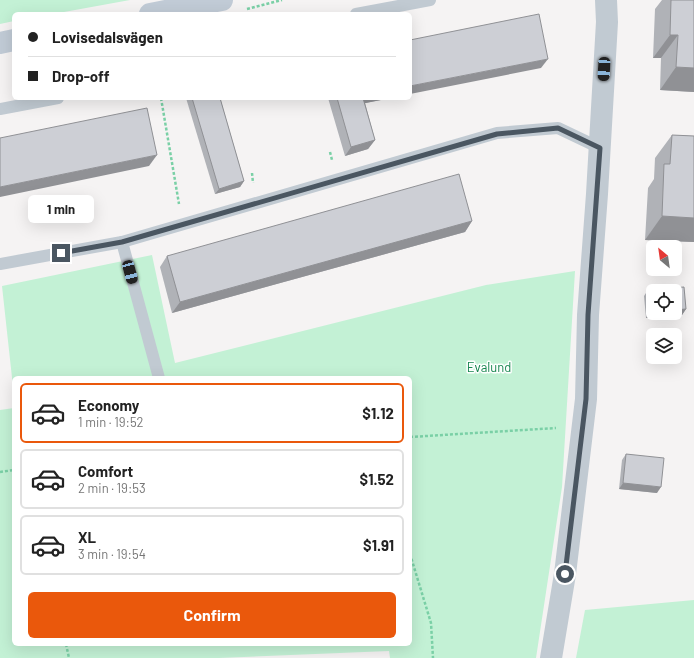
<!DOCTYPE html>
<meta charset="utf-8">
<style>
body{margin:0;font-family:Barlow,sans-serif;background:#f6f6f6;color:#222;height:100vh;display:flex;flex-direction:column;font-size:15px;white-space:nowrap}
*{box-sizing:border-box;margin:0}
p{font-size:13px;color:#767676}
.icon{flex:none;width:22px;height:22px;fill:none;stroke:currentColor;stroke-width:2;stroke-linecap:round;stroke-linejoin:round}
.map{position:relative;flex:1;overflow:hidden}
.sheet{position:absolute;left:12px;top:376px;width:400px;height:270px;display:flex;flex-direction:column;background:#fff;border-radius:6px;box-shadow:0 4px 16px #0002}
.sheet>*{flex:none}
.top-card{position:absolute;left:12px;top:12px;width:400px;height:88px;border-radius:6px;box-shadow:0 4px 16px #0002;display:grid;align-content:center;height:88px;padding:0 16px;background:#fff}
.needle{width:26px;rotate:331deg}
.controls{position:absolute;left:646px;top:240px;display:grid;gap:8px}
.controls a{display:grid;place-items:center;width:36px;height:36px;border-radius:6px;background:#fff;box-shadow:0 4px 16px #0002;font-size:20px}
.end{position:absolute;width:18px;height:18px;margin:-9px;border:5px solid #4a5661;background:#fff;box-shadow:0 0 0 2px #fff}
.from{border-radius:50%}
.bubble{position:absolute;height:28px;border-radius:6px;background:#fff;box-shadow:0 4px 16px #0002;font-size:13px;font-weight:700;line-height:28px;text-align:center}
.car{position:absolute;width:12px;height:24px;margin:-12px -6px;border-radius:5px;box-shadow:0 0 3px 1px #0007;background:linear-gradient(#222 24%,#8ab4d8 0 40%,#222 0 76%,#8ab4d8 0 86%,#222 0)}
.top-card b{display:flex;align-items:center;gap:14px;height:38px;font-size:15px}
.top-card b+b{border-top:1px solid #e0e0e0}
.top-card i{width:10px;height:10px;background:#222}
ul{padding:7px 0 0;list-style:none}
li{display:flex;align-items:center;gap:12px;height:60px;margin:0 8px 6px;padding:0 8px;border:2px solid #e0e0e0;border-radius:6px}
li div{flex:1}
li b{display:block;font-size:15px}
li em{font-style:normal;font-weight:700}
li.selected{border-color:#ea580c}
li>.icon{width:36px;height:36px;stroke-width:1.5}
.button{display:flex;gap:8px;margin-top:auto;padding:8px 16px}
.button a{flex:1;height:46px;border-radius:6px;background:#ea580c;color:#fff;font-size:16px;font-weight:700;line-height:46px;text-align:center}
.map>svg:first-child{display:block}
.green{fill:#c3f1d5}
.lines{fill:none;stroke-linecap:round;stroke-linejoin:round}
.path{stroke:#7ad0a6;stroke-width:2.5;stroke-dasharray:3 2;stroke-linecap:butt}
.lane{stroke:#c1cad2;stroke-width:12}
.street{stroke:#c1cad2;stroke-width:22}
.secondary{stroke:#c1cbd6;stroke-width:22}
.wall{fill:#b0b2b7}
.shaded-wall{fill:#909195}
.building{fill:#cdcfd5;stroke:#909195}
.route{stroke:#4a5661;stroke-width:5}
.labels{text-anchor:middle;stroke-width:3;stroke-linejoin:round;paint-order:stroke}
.park-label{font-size:13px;fill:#17864f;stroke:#fff}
</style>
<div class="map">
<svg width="694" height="658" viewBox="0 0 694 658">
<rect width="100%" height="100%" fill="#f5f3f3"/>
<!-- green -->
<g class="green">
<path d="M0,0H130L53,14H14V21L0,24Z"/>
<path d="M152,255L175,363L486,285L575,271L562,487L536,658H390L389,651L219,658H0V410L14,408V644H410V378H14V396L2,286Z"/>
<path d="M694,600V658H576L585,610Z"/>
</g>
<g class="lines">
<!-- path -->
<g class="path">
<path d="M247,9L282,0"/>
<path d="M161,98L179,204"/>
<path d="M330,152L332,160"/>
<path d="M252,173L253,183"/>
<path d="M410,437L556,428"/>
<path d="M0,472L14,470"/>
<path d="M410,554L431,623L433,658"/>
<path d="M66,644L69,658"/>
</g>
<!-- lane -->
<g class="lane">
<path d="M356,14L430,0"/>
<path d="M0,109L58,98"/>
<path d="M122,242L159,378"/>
<path d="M0,264L122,242L497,133L558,128L600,148"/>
</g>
<!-- street -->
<path class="street" d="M551,658L565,574L586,399L588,315L597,194L607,22L606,0"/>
<!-- secondary -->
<g class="secondary">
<path d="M150,14L222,0"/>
<path d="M0,43L14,40"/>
</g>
</g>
<!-- wall -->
<g class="wall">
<path d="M662,0H694V92L660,90L661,58H653L655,9Z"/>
<path d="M186,98H220L244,181L240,187L215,194Z"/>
<path d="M328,98H391L365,103L375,140L368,149L345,156Z"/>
<path d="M672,135L694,136V242L645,240L648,188L654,179L655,158Z"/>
<path d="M472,221L465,232L172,313L160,267L167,256Z"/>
<path d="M648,290L686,309L682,315L646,318L644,296Z"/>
<path d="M626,454L657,493L619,489L622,460Z"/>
</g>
<!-- shaded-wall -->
<g class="shaded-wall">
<path d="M670,35H678L661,58H653Z"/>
<path d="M548,59L541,68L410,94V86Z"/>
<path d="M676,67L694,68V92L660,90Z"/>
<path d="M361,98H391L356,105Z"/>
<path d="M375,140L368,149L345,156L351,147Z"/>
<path d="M157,155L149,166L0,197V187Z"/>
<path d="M244,181L240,187L215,194L219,189Z"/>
<path d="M662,216L694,218V242L645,240Z"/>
<path d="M472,221L465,232L172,313L180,302Z"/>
<path d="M686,309L682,315L646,318L650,312H653V313H675V310Z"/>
<path d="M623,483L661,487L657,493L619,489Z"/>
</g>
<!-- building -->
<g class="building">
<path d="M671,0H694V68L676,67L678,35H670Z"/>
<path d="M539,14L548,59L410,86V40Z"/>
<path d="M192,98H220L244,181L219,189Z"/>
<path d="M337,98H363L375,140L351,147Z"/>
<path d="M147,108L157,155L0,187V138Z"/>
<path d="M672,135L694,136V218L662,216L664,164H670Z"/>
<path d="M459,174L472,221L180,302L167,256Z"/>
<path d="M684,287L686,309L675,310V291H653V312H650L648,290Z"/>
<path d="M626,454L664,458L661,487L623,483Z"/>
</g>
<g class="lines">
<!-- route -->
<path class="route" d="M61,253L122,242L497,134L558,128L600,148L588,315L586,399L565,574"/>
</g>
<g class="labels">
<!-- park labels -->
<g class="park-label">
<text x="489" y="372">Evalund</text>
</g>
</g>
</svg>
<div class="controls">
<a><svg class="needle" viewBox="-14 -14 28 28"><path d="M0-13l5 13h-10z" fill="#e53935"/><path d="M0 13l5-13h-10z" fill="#767676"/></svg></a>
<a><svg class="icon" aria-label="locate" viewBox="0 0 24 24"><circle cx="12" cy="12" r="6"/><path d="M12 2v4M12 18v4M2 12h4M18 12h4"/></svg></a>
<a><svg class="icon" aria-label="layers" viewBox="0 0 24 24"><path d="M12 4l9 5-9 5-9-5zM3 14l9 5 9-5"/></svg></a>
</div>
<i class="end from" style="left:565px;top:574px"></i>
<i class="end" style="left:61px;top:253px"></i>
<div class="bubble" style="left:28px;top:195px;width:66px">1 min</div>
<i class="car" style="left:604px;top:69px;rotate:183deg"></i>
<i class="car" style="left:130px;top:272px;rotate:165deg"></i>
<div class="top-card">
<b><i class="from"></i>Lovisedalsvägen</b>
<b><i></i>Drop-off</b>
</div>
<section class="sheet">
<ul>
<li class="selected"><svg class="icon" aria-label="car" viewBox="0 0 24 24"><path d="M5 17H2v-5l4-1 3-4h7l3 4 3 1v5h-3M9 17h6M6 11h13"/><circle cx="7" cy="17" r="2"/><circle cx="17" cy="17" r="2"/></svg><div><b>Economy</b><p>1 min · 19:52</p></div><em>$1.12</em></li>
<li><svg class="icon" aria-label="car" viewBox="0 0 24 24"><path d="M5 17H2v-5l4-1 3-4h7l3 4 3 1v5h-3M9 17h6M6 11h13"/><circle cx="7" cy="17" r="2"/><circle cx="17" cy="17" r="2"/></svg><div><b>Comfort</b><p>2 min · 19:53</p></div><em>$1.52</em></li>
<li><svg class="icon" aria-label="car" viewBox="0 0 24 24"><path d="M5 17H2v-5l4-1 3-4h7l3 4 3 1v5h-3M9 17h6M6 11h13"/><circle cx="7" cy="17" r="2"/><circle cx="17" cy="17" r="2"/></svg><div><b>XL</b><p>3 min · 19:54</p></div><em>$1.91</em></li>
</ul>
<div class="button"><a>Confirm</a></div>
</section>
</div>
